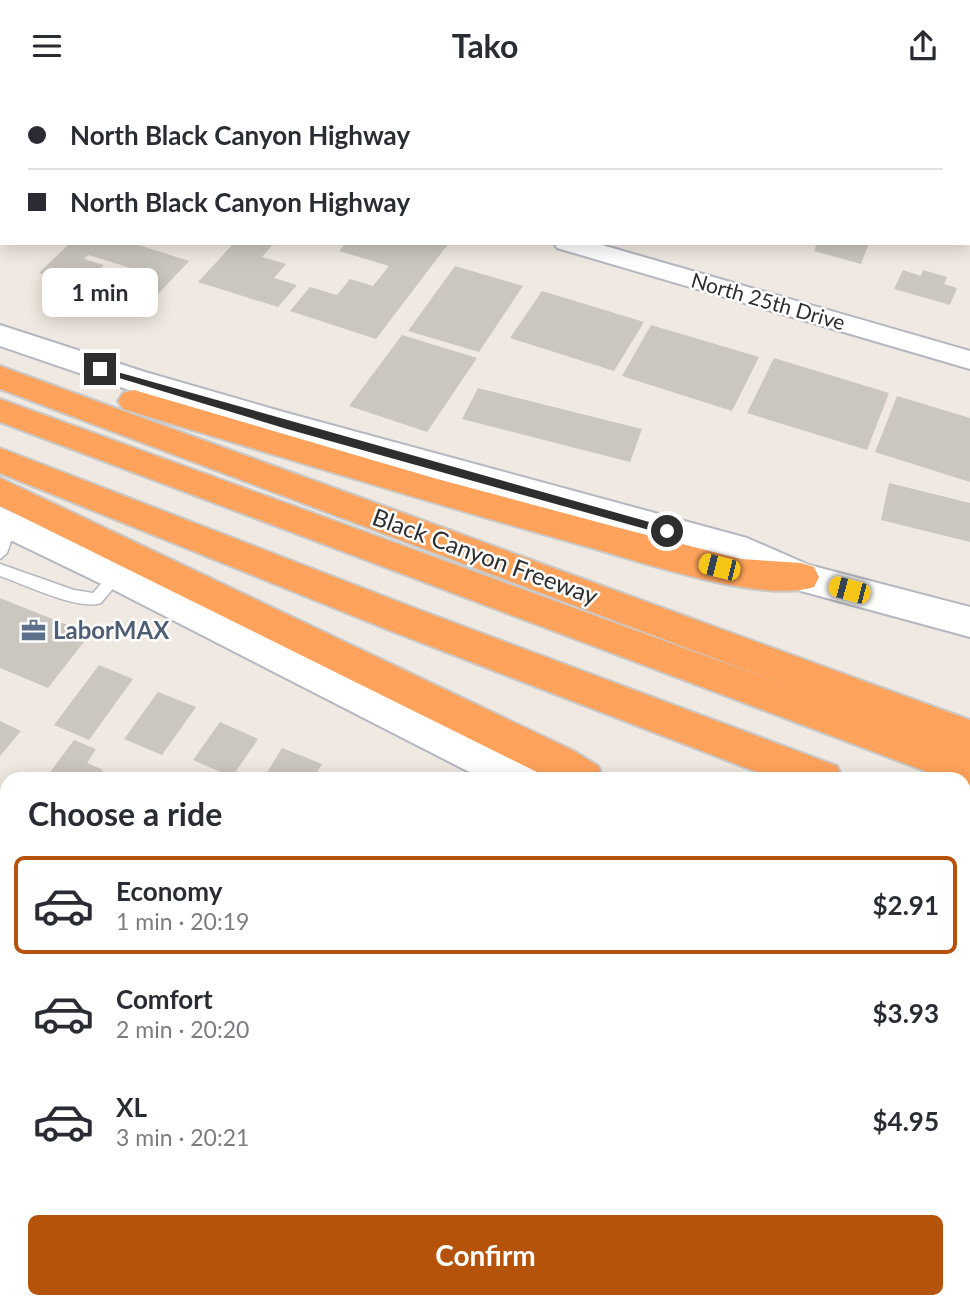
<!DOCTYPE html>
<meta charset="utf-8">
<style>
body{margin:0;font-family:Lato,sans-serif;background:#f7f7f7;color:#2b2b33;height:100vh;display:flex;flex-direction:column;font-size:26px;white-space:nowrap}
*{box-sizing:border-box;margin:0}
p{font-size:23px;color:#7c7c81}
.icon{flex:none;width:38px;height:38px;fill:none;stroke:currentColor;stroke-width:2;stroke-linecap:round;stroke-linejoin:round}
.map{position:relative;flex:1;overflow:hidden}
.sheet{position:absolute;left:0px;top:681px;width:971px;height:537px;display:flex;flex-direction:column;background:#fff;border-radius:21px 21px 0 0;box-shadow:0 4px 18px #0003}
.sheet>*{flex:none}
.hud{position:absolute;left:0px;top:0px;width:971px;height:154px;box-shadow:0 4px 18px #0003;display:grid;align-content:center;height:154px;padding:0 28px;background:#fff}
.end{position:absolute;width:32px;height:32px;margin:-16px;border:9px solid #2e2e2e;background:#fff;box-shadow:0 0 0 4px #fff}
.from{border-radius:50%}
.bubble{position:absolute;height:49px;border-radius:10px;background:#fff;box-shadow:0 4px 18px #0003;font-size:23px;font-weight:700;line-height:49px;text-align:center}
.car{position:absolute;width:21px;height:42px;margin:-21px -10px;border-radius:9px;box-shadow:0 0 5px 2px #0007;background:linear-gradient(#f5c518 24%,#345 0 40%,#f5c518 0 76%,#345 0 86%,#f5c518 0)}
.hud b{display:flex;align-items:center;gap:24px;height:66px;font-size:26px}
.hud b+b{border-top:2px solid #e1e1e2}
.hud i{width:18px;height:18px;background:#2b2b33}
ul{padding:0;list-style:none}
li{display:flex;align-items:center;gap:21px;height:98px;margin:0 14px 10px;padding:0 14px;border:4px solid transparent;border-radius:10px}
li div{flex:1}
li b{display:block;font-size:26px}
li em{font-style:normal;font-weight:700}
li.selected{border-color:#b45309}
li>.icon{width:63px;height:63px;stroke-width:1.5}
h2{padding:0 28px;font-size:32px;line-height:84px}
.action{display:flex;gap:14px;margin-top:auto;padding:14px 28px}
.action a{flex:1;height:80px;border-radius:10px;background:#b45309;color:#fff;font-size:28px;font-weight:700;line-height:80px;text-align:center}
header{display:flex;justify-content:space-between;align-items:center;height:91px;padding:0 28px;background:#fff;font-size:32px;font-weight:700}
.map>svg:first-child{display:block}
.building{fill:#cbc7bf}
.lines{fill:none;stroke-linecap:round;stroke-linejoin:round}
.lane-casing{stroke:#b4b7c1;stroke-width:3}
.street-casing{stroke:#b4b7c1;stroke-width:4}
.secondary-casing{stroke:#b4b7c1;stroke-width:4}
.highway-casing{stroke:#c9c9c9;stroke-width:4}
.lane{fill:#fff;fill-rule:evenodd}
.street{fill:#fff;fill-rule:evenodd}
.secondary{fill:#fff;fill-rule:evenodd}
.highway{fill:#ffa35c;fill-rule:evenodd}
.route{fill:#2e2e2e}
.labels{text-anchor:middle;stroke-width:5;stroke-linejoin:round;paint-order:stroke}
.far-street-label{font-size:21px;fill:#2e2e2e;stroke:#fff}
.street-label{font-size:24px;fill:#2e2e2e;stroke:#fff}
.service-label{font-size:24px;font-weight:bold;fill:#4e5e75;stroke:#fff;text-anchor:start}
</style>
<header><svg class="icon" aria-label="menu" viewBox="0 0 24 24"><path d="M4 6h16M4 12h16M4 18h16"/></svg>Tako<svg class="icon" aria-label="share" viewBox="0 0 24 24"><path d="M12 15V3M7 8l5-5 5 5M5 13v7h14v-7"/></svg></header>
<div class="map">
<svg width="970" height="1217" viewBox="0 0 970 1217">
<rect width="100%" height="100%" fill="#efe9e1"/>
<!-- building -->
<g class="building">
<path d="M70,152H132L189,170L145,217L102,203L124,181L142,187L147,182L88,164L84,168L104,174L81,196L39,182Z"/>
<path d="M234,152H274L262,166L286,173L274,187L297,194L278,216L198,191Z"/>
<path d="M346,152H449L376,248L290,220L310,196L337,204L350,188L373,195L389,175L339,160Z"/>
<path d="M817,152H869L861,173L814,160Z"/>
<path d="M455,175L523,195L479,261L408,240Z"/>
<path d="M903,179L921,185L923,179L947,186L944,193L957,197L950,214L894,198Z"/>
<path d="M542,200L644,231L614,280L510,247Z"/>
<path d="M651,234L759,266L732,320L622,285Z"/>
<path d="M402,244L477,267L427,341L349,315Z"/>
<path d="M774,267L889,302L867,359L747,322Z"/>
<path d="M478,297L642,338L630,371L462,328Z"/>
<path d="M897,305L970,327V391L875,361Z"/>
<path d="M889,392L970,412V451L881,429Z"/>
<path d="M0,507L90,543L48,597L0,577Z"/>
<path d="M99,574L133,588L89,649L54,634Z"/>
<path d="M158,601L196,616L162,664L124,648Z"/>
<path d="M0,630L21,640L0,665Z"/>
<path d="M220,631L258,648L232,686L193,669Z"/>
<path d="M74,649L96,658L87,672L103,679L97,688H45Z"/>
<path d="M282,657L322,673L313,688H263Z"/>
<path d="M0,773L7,776V882L0,892Z"/>
<path d="M0,1157L7,1161V1211H50L47,1217H0Z"/>
<path d="M651,1211H680L678,1217H662Z"/>
<path d="M737,1211H798L797,1217H735Z"/>
</g>
<g class="lines">
<defs>
<g id="lane">
<path d="M559,0H569L558,2Z"/>
<path d="M848,0H858L847,2Z"/>
<path d="M913,0H928L929,2H914Z"/>
<path d="M10,428L17,433L7,462L0,468V441L5,429Z"/>
<path d="M0,473L74,499L93,502L112,480H122L124,484L101,512C78,520 24,493 0,485Z"/>
</g>
<g id="street">
<path d="M142,0H164L140,2Z"/>
<path d="M801,0H829L831,2H802Z"/>
<path d="M0,129H2L0,146Z"/>
<path d="M554,152H595L970,260V278L557,157Z"/>
<path d="M0,982L7,985V1026L0,1024Z"/>
<path d="M360,1211H413L415,1217H362Z"/>
</g>
<g id="secondary">
<path d="M0,234L145,281L287,322L747,447L809,474L970,516V546L801,500L737,472L287,346L123,297L0,255Z"/>
<path d="M0,416L142,480L536,675L542,688H483L116,500L0,444Z"/>
<path d="M964,871L970,873V918L964,916Z"/>
</g>
<g id="highway">
<path d="M0,275L970,629V763L964,761V688H946L0,331V308L796,598L0,298Z"/>
<path d="M134,299L437,388L631,440L741,468L801,472L814,476L819,486L814,496C760,513 637,469 581,454C427,411 275,364 123,318L118,310L123,302Z"/>
<path d="M0,357L417,518L837,675L843,688H775L391,540L0,382Z"/>
<path d="M0,387L574,660L598,675L604,688H551L0,415Z"/>
</g>
</defs>
<!-- lane casing -->
<use href="#lane" class="lane-casing"/>
<!-- street casing -->
<use href="#street" class="street-casing"/>
<!-- secondary casing -->
<use href="#secondary" class="secondary-casing"/>
<!-- highway casing -->
<use href="#highway" class="highway-casing"/>
<!-- lane -->
<use href="#lane" class="lane"/>
<!-- street -->
<use href="#street" class="street"/>
<!-- secondary -->
<use href="#secondary" class="secondary"/>
<!-- highway -->
<use href="#highway" class="highway"/>
</g>
<!-- route -->
<path class="route" d="M96,275L667,436L673,440L667,444L287,338L96,280Z"/>
<!-- icons -->
<defs>
<symbol id="office-bare" viewBox="-9 -9 18 18"><path d="M-6-3h4V-5.5h4V-3h4V5H-6ZM-1-4.5V-3h2v-1.5ZM-6 0V1H6V0Z" fill="#5c6f8a" stroke="#fff" stroke-width="2.5" paint-order="stroke"/></symbol>
</defs>
<g fill-rule="evenodd">
<use href="#office-bare" x="16" y="522" width="35" height="35"/>
</g>
<g class="labels">
<!-- far-street labels -->
<g class="far-street-label">
<text transform="translate(768 211) rotate(16)" y="7">North 25th Drive</text>
</g>
<!-- street labels -->
<g class="street-label">
<text transform="translate(485 466) rotate(20)" y="8">Black Canyon Freeway</text>
</g>
<!-- service labels -->
<g class="service-label">
<text x="53" y="548">LaborMAX</text>
</g>
</g>
</svg>
<i class="end from" style="left:667px;top:440px"></i>
<i class="end" style="left:100px;top:278px"></i>
<div class="bubble" style="left:42px;top:177px;width:116px">1 min</div>
<i class="car" style="left:719px;top:476px;rotate:284deg"></i>
<i class="car" style="left:849px;top:499px;rotate:285deg"></i>
<div class="hud">
<b><i class="from"></i>North Black Canyon Highway</b>
<b><i></i>North Black Canyon Highway</b>
</div>
<section class="sheet">
<h2>Choose a ride</h2>
<ul>
<li class="selected"><svg class="icon" aria-label="car" viewBox="0 0 24 24"><path d="M5 17H2v-5l4-1 3-4h7l3 4 3 1v5h-3M9 17h6M6 11h13"/><circle cx="7" cy="17" r="2"/><circle cx="17" cy="17" r="2"/></svg><div><b>Economy</b><p>1 min · 20:19</p></div><em>$2.91</em></li>
<li><svg class="icon" aria-label="car" viewBox="0 0 24 24"><path d="M5 17H2v-5l4-1 3-4h7l3 4 3 1v5h-3M9 17h6M6 11h13"/><circle cx="7" cy="17" r="2"/><circle cx="17" cy="17" r="2"/></svg><div><b>Comfort</b><p>2 min · 20:20</p></div><em>$3.93</em></li>
<li><svg class="icon" aria-label="car" viewBox="0 0 24 24"><path d="M5 17H2v-5l4-1 3-4h7l3 4 3 1v5h-3M9 17h6M6 11h13"/><circle cx="7" cy="17" r="2"/><circle cx="17" cy="17" r="2"/></svg><div><b>XL</b><p>3 min · 20:21</p></div><em>$4.95</em></li>
</ul>
<div class="action"><a>Confirm</a></div>
</section>
</div>
